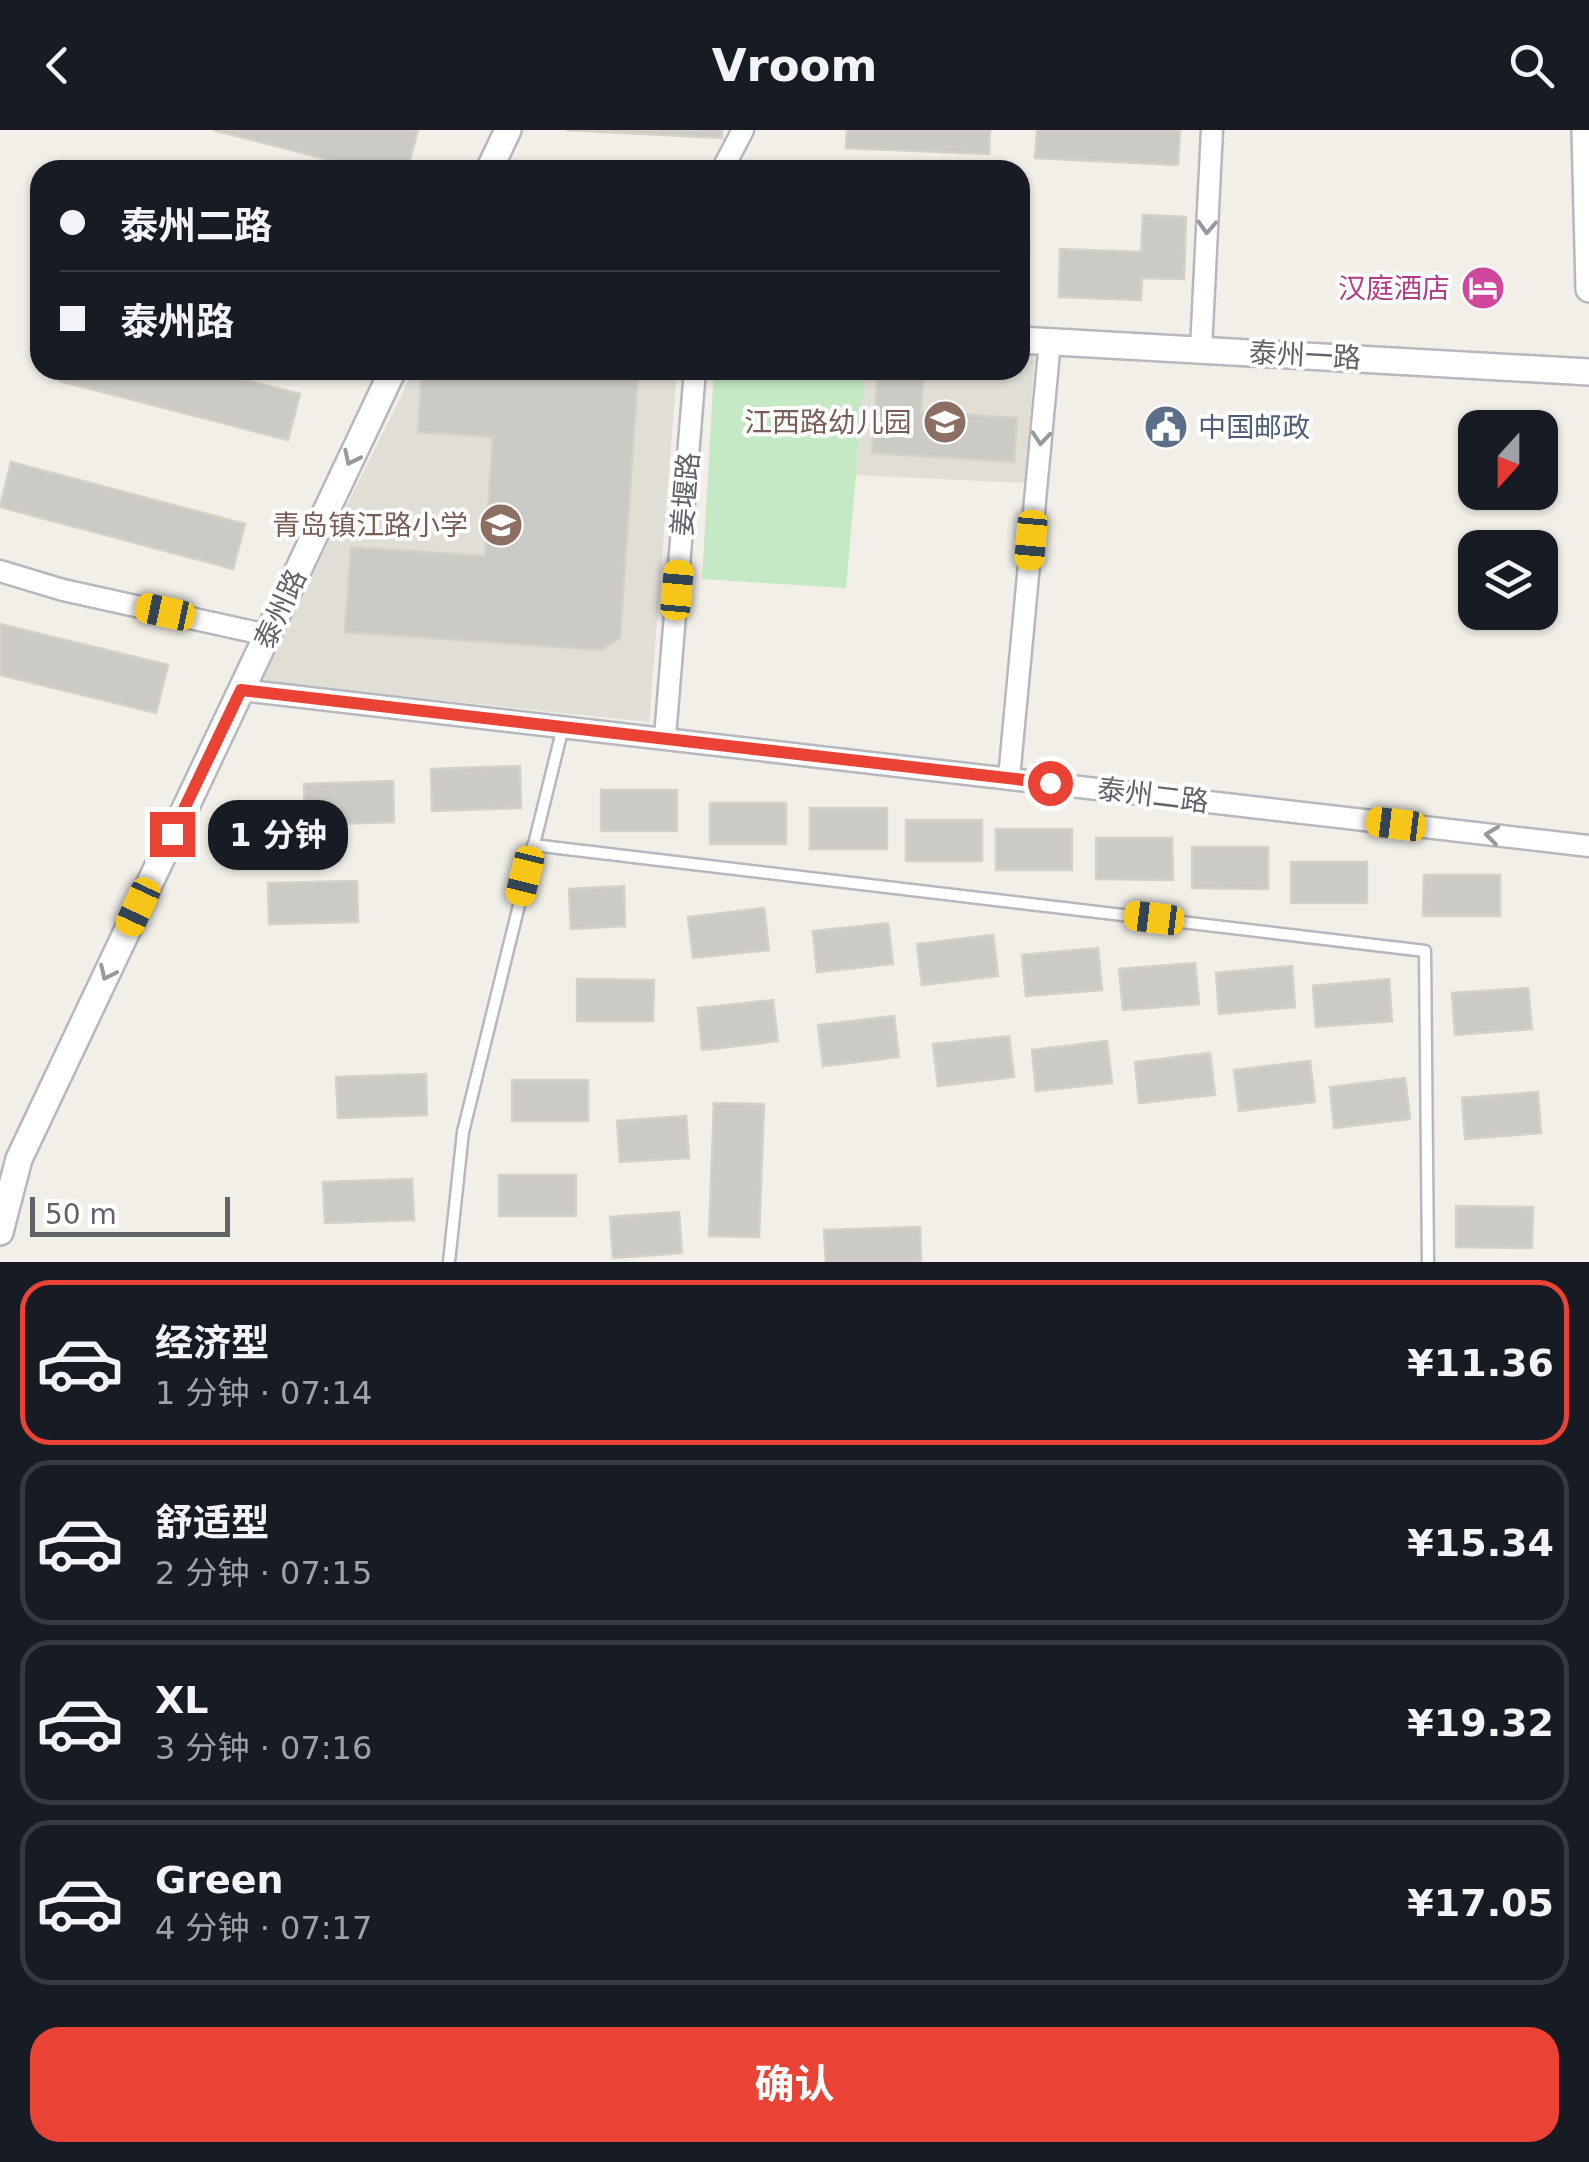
<!DOCTYPE html>
<html lang="zh">
<meta charset="utf-8">
<style>
body{margin:0;font-family:"DejaVu Sans","Noto Sans SC",sans-serif;background:#242831;color:#f1f3f6;height:100vh;display:flex;flex-direction:column;font-size:38px;white-space:nowrap}
*{box-sizing:border-box;margin:0}
p{font-size:32px;color:#9ea1a6}
.icon{flex:none;width:55px;height:55px;fill:none;stroke:currentColor;stroke-width:2;stroke-linecap:round;stroke-linejoin:round}
.map{position:relative;height:1132px;overflow:hidden}
.details{display:flex;flex-direction:column;background:#171b24;flex:1}
.details>*{flex:none}
.hud{position:absolute;left:30px;top:30px;width:1000px;height:220px;border-radius:30px;box-shadow:0 2px 8px #0004;display:grid;align-content:center;height:220px;padding:0 30px;background:#171b24}
.needle{width:65px;rotate:201deg}
.tools{position:absolute;left:1458px;top:280px;display:grid;gap:20px}
.tools a{display:grid;place-items:center;width:100px;height:100px;border-radius:20px;background:#171b24;box-shadow:0 2px 8px #0004;font-size:50px}
.scale{position:absolute;left:30px;bottom:25px;width:200px;box-sizing:border-box;padding-left:10px;border:5px solid #5f6368;border-top:0;font-size:28px;line-height:35px;white-space:nowrap;color:#5f6368;-webkit-text-stroke:8px #fff;paint-order:stroke}
.end{position:absolute;width:45px;height:45px;margin:-22px;border:12px solid #ea4335;background:#fff;box-shadow:0 0 0 5px #fff}
.from{border-radius:50%}
.bubble{position:absolute;height:70px;border-radius:30px;background:#171b24;box-shadow:0 2px 8px #0004;font-size:32px;font-weight:700;line-height:70px;text-align:center}
.car{position:absolute;width:30px;height:60px;margin:-30px -15px;border-radius:12px;box-shadow:0 0 8px 2px #0007;background:linear-gradient(#f5c518 24%,#345 0 40%,#f5c518 0 76%,#345 0 86%,#f5c518 0)}
.hud b{display:flex;align-items:center;gap:35px;height:95px;font-size:38px}
.hud b+b{border-top:2px solid #363941}
.hud i{width:25px;height:25px;background:#f1f3f6}
ul{padding:18px 0 0;list-style:none}
li{display:flex;align-items:center;gap:30px;height:165px;margin:0 20px 15px;padding:0 10px;border:5px solid #363941;border-radius:30px}
li div{flex:1}
li b{display:block;font-size:38px}
li em{font-style:normal;font-weight:700}
li.current{border-color:#ea4335}
li>.icon{width:90px;height:90px;stroke-width:1.5}
.action{display:flex;gap:20px;margin-top:auto;padding:20px 30px}
.action a{flex:1;height:115px;border-radius:30px;background:#ea4335;color:#fff;font-size:40px;font-weight:700;line-height:115px;text-align:center}
header{display:flex;justify-content:space-between;align-items:center;height:130px;padding:0 30px;background:#171b24;font-size:45px;font-weight:700}
.map>svg:first-child{display:block}
.education{fill:#e1ded6}
.green{fill:#c5e8c5}
.building{fill:#cccac5;stroke:#d6d1c6;stroke-width:2.5}
.lines{fill:none;stroke-linecap:round;stroke-linejoin:round}
.service-casing{stroke:#b5b8bc;stroke-width:15}
.minor-casing{stroke:#b5b8bc;stroke-width:25}
.tertiary-casing{stroke:#b5b8bc;stroke-width:30}
.service{stroke:#fff;stroke-width:10}
.minor{stroke:#fff;stroke-width:20}
.tertiary{stroke:#fff;stroke-width:25}
.oneway{stroke:#979a9d}
.route{stroke:#ea4335;stroke-width:12}
.labels{text-anchor:middle;stroke-width:8;stroke-linejoin:round;paint-order:stroke}
.hotel-label{font-size:28px;fill:#b23c85;stroke:#fff;text-anchor:end}
.street-label{font-size:28px;fill:#5f6368;stroke:#fff}
.education-label{font-size:28px;fill:#785e54;stroke:#fff;text-anchor:end}
.service-label{font-size:28px;fill:#4e5e75;stroke:#fff;text-anchor:start}
</style>
<header><svg class="icon" aria-label="back" viewBox="0 0 24 24"><path d="M15 5l-7 7 7 7"/></svg>Vroom<svg class="icon" aria-label="search" viewBox="0 0 24 24"><circle cx="10" cy="10" r="6"/><path d="M15 15l6 6"/></svg></header>
<div class="map">
<svg width="1589" height="1132" viewBox="0 0 1589 1132">
<rect width="100%" height="100%" fill="#f1efe8"/>
<!-- education -->
<g class="education">
<path d="M1020,221H1035L1025,353L856,345L865,240H1020Z"/>
<path d="M414,240H677L649,592L260,551Z"/>
</g>
<!-- green -->
<path class="green" d="M714,240H865L846,458L702,449Z"/>
<!-- building -->
<g class="building">
<path d="M213,0H418L407,40H369Z"/>
<path d="M566,0H722V8Z"/>
<path d="M847,0H990L989,24L846,18Z"/>
<path d="M1037,0H1180L1178,35L1035,28Z"/>
<path d="M1143,85L1186,87L1184,149L1142,148L1141,170L1059,167L1060,119L1141,122Z"/>
<path d="M1020,116H1029L1027,161L1020,160Z"/>
<path d="M63,240H206L300,264L288,310L60,251Z"/>
<path d="M422,240H591L638,243L620,508L601,520L345,502L351,417L485,426L493,307L418,302Z"/>
<path d="M878,240H924L921,282L1017,288L1014,332L872,323Z"/>
<path d="M11,332L245,394L233,439L0,377Z"/>
<path d="M0,494L168,535L156,583L0,545Z"/>
<path d="M520,636L521,678L432,681L431,639Z"/>
<path d="M393,651L394,692L305,695L304,654Z"/>
<rect x="601" y="660" width="76" height="41"/>
<rect x="710" y="673" width="76" height="41"/>
<rect x="810" y="678" width="77" height="41"/>
<rect x="906" y="690" width="76" height="41"/>
<rect x="996" y="699" width="76" height="41"/>
<path d="M1096,708H1172L1173,750L1096,749Z"/>
<path d="M1192,717H1268V759L1192,758Z"/>
<rect x="1291" y="732" width="76" height="41"/>
<path d="M1424,745H1500V786H1423Z"/>
<path d="M357,751L358,792L269,794L268,753Z"/>
<path d="M624,756L625,796L571,799L569,759Z"/>
<path d="M764,778L769,820L693,828L688,787Z"/>
<path d="M888,793L893,834L817,842L813,801Z"/>
<path d="M993,805L998,846L922,855L917,814Z"/>
<path d="M1098,818L1102,860L1026,866L1022,825Z"/>
<path d="M1195,833L1199,874L1123,880L1119,839Z"/>
<path d="M1292,836L1295,877L1219,884L1216,843Z"/>
<path d="M577,849L654,850L653,891H577Z"/>
<path d="M1389,849L1392,891L1316,897L1313,856Z"/>
<path d="M1528,858L1532,899L1455,905L1452,863Z"/>
<path d="M773,870L778,911L702,920L698,878Z"/>
<path d="M894,886L899,927L823,936L818,895Z"/>
<path d="M1009,906L1014,947L938,956L933,914Z"/>
<path d="M1107,911L1112,953L1036,961L1032,920Z"/>
<path d="M1210,923L1215,965L1139,973L1135,932Z"/>
<path d="M1310,931L1315,972L1239,981L1234,940Z"/>
<path d="M426,944L427,985L338,988L336,947Z"/>
<path d="M1405,948L1410,989L1334,998L1330,957Z"/>
<rect x="512" y="950" width="76" height="41"/>
<path d="M1538,962L1541,1003L1465,1009L1462,968Z"/>
<path d="M714,973L764,974L759,1107L709,1106Z"/>
<path d="M686,986L689,1028L620,1032L617,991Z"/>
<rect x="499" y="1045" width="77" height="41"/>
<path d="M412,1049L414,1090L325,1093L323,1052Z"/>
<path d="M1456,1076L1533,1077L1532,1118L1456,1117Z"/>
<path d="M679,1082L682,1123L613,1128L610,1087Z"/>
<path d="M920,1097L921,1132H826L824,1100Z"/>
</g>
<g class="lines">
<defs>
<g id="service">
<path d="M533,715L1425,821L1428,1132"/>
<path d="M449,1132L463,1002L563,597"/>
</g>
<g id="minor">
<path d="M722,40L743,0"/>
<path d="M1201,219L1212,0"/>
<path d="M0,441L63,460L267,505"/>
<path d="M241,560L1589,716"/>
<path d="M665,607L695,240"/>
<path d="M1009,648L1050,211"/>
</g>
<g id="tertiary">
<path d="M1585,0L1589,159"/>
<path d="M489,40L508,0"/>
<path d="M1020,210L1589,242"/>
<path d="M0,1102L19,1029L393,240"/>
</g>
</defs>
<!-- service casing -->
<use href="#service" class="service-casing"/>
<!-- minor casing -->
<use href="#minor" class="minor-casing"/>
<!-- tertiary casing -->
<use href="#tertiary" class="tertiary-casing"/>
<!-- service -->
<use href="#service" class="service"/>
<!-- minor -->
<use href="#minor" class="minor"/>
<!-- tertiary -->
<use href="#tertiary" class="tertiary"/>
</g>
<!-- one-way arrows -->
<defs><path id="oneway-chevron" d="M-2-3.5L2.5 0L-2 3.5" fill="none" stroke-width="1.6" stroke-linecap="round" stroke-linejoin="round" transform="scale(2.5)"/></defs>
<g class="oneway">
<use href="#oneway-chevron" transform="translate(1207 97) rotate(93)"/>
<use href="#oneway-chevron" transform="translate(1041 308) rotate(95)"/>
<use href="#oneway-chevron" transform="translate(351 328) rotate(116)"/>
<use href="#oneway-chevron" transform="translate(1492 705) rotate(-173)"/>
<use href="#oneway-chevron" transform="translate(107 843) rotate(115)"/>
</g>
<g class="lines">
<!-- route -->
<path class="route" d="M172,704L241,560L1050,653"/>
</g>
<!-- icons -->
<defs>
<symbol id="hotel-disc" viewBox="-11 -11 22 22"><circle r="9.5" fill="#d1479c" stroke="#fff"/><path d="M-6-4.5h1.5V1H6V5H4.5V3h-9V5H-6ZM-4 0a1.8 1.8 0 1 1 3.6 0ZM.5 0V-2.5h3Q6-2.5 6 0Z" fill="#fff"/></symbol>
<symbol id="school-disc" viewBox="-11 -11 22 22"><circle r="9.5" fill="#8d6e63" stroke="#fff"/><path d="M0-5L7-2L0 1L-7-2ZM-4 1L0 2.5L4 1V4Q0 6-4 4Z" fill="#fff"/></symbol>
<symbol id="civic-disc" viewBox="-11 -11 22 22"><circle r="9.5" fill="#5c6f8a" stroke="#fff"/><path d="M-.6-6.5H3V-4.5H.6V-3L4-1V1h2V6H-6V1h2V-1L-.6-3ZM-1.2 2.5V6h2.4V2.5Z" fill="#fff"/></symbol>
</defs>
<g fill-rule="evenodd">
<use href="#hotel-disc" x="1458" y="133" width="50" height="50"/>
<use href="#school-disc" x="920" y="267" width="50" height="50"/>
<use href="#civic-disc" x="1141" y="272" width="50" height="50"/>
<use href="#school-disc" x="476" y="370" width="50" height="50"/>
</g>
<g class="labels">
<!-- hotel labels -->
<g class="hotel-label">
<text x="1450" y="168">汉庭酒店</text>
</g>
<!-- street labels -->
<g class="street-label">
<text transform="translate(1305 225) rotate(3)" y="10">泰州一路</text>
<text transform="translate(685 364) rotate(-85)" y="10">姜堰路</text>
<text transform="translate(280 479) rotate(-65)" y="10">泰州路</text>
<text transform="translate(1153 665) rotate(7)" y="10">泰州二路</text>
</g>
<!-- education labels -->
<g class="education-label">
<text x="912" y="302">江西路幼儿园</text>
<text x="468" y="405">青岛镇江路小学</text>
</g>
<!-- service labels -->
<g class="service-label">
<text x="1198" y="307">中国邮政</text>
</g>
</g>
</svg>
<div class="tools">
<a><svg class="needle" viewBox="-14 -14 28 28"><path d="M0-13l5 13h-10z" fill="#e53935"/><path d="M0 13l5-13h-10z" fill="#9ea1a6"/></svg></a>
<a><svg class="icon" aria-label="layers" viewBox="0 0 24 24"><path d="M12 4l9 5-9 5-9-5zM3 14l9 5 9-5"/></svg></a>
</div>
<div class="scale">50 m</div>
<i class="end from" style="left:1050px;top:653px"></i>
<i class="end" style="left:172px;top:704px"></i>
<div class="bubble" style="left:208px;top:670px;width:140px">1 分钟</div>
<i class="car" style="left:1031px;top:410px;rotate:185deg"></i>
<i class="car" style="left:677px;top:460px;rotate:5deg"></i>
<i class="car" style="left:165px;top:482px;rotate:282deg"></i>
<i class="car" style="left:1396px;top:694px;rotate:277deg"></i>
<i class="car" style="left:525px;top:746px;rotate:194deg"></i>
<i class="car" style="left:138px;top:777px;rotate:205deg"></i>
<i class="car" style="left:1154px;top:788px;rotate:277deg"></i>
<div class="hud">
<b><i class="from"></i>泰州二路</b>
<b><i></i>泰州路</b>
</div>
</div>
<section class="details">
<ul>
<li class="current"><svg class="icon" aria-label="car" viewBox="0 0 24 24"><path d="M5 17H2v-5l4-1 3-4h7l3 4 3 1v5h-3M9 17h6M6 11h13"/><circle cx="7" cy="17" r="2"/><circle cx="17" cy="17" r="2"/></svg><div><b>经济型</b><p>1 分钟 · 07:14</p></div><em>¥11.36</em></li>
<li><svg class="icon" aria-label="car" viewBox="0 0 24 24"><path d="M5 17H2v-5l4-1 3-4h7l3 4 3 1v5h-3M9 17h6M6 11h13"/><circle cx="7" cy="17" r="2"/><circle cx="17" cy="17" r="2"/></svg><div><b>舒适型</b><p>2 分钟 · 07:15</p></div><em>¥15.34</em></li>
<li><svg class="icon" aria-label="car" viewBox="0 0 24 24"><path d="M5 17H2v-5l4-1 3-4h7l3 4 3 1v5h-3M9 17h6M6 11h13"/><circle cx="7" cy="17" r="2"/><circle cx="17" cy="17" r="2"/></svg><div><b>XL</b><p>3 分钟 · 07:16</p></div><em>¥19.32</em></li>
<li><svg class="icon" aria-label="car" viewBox="0 0 24 24"><path d="M5 17H2v-5l4-1 3-4h7l3 4 3 1v5h-3M9 17h6M6 11h13"/><circle cx="7" cy="17" r="2"/><circle cx="17" cy="17" r="2"/></svg><div><b>Green</b><p>4 分钟 · 07:17</p></div><em>¥17.05</em></li>
</ul>
<div class="action"><a>确认</a></div>
</section>
